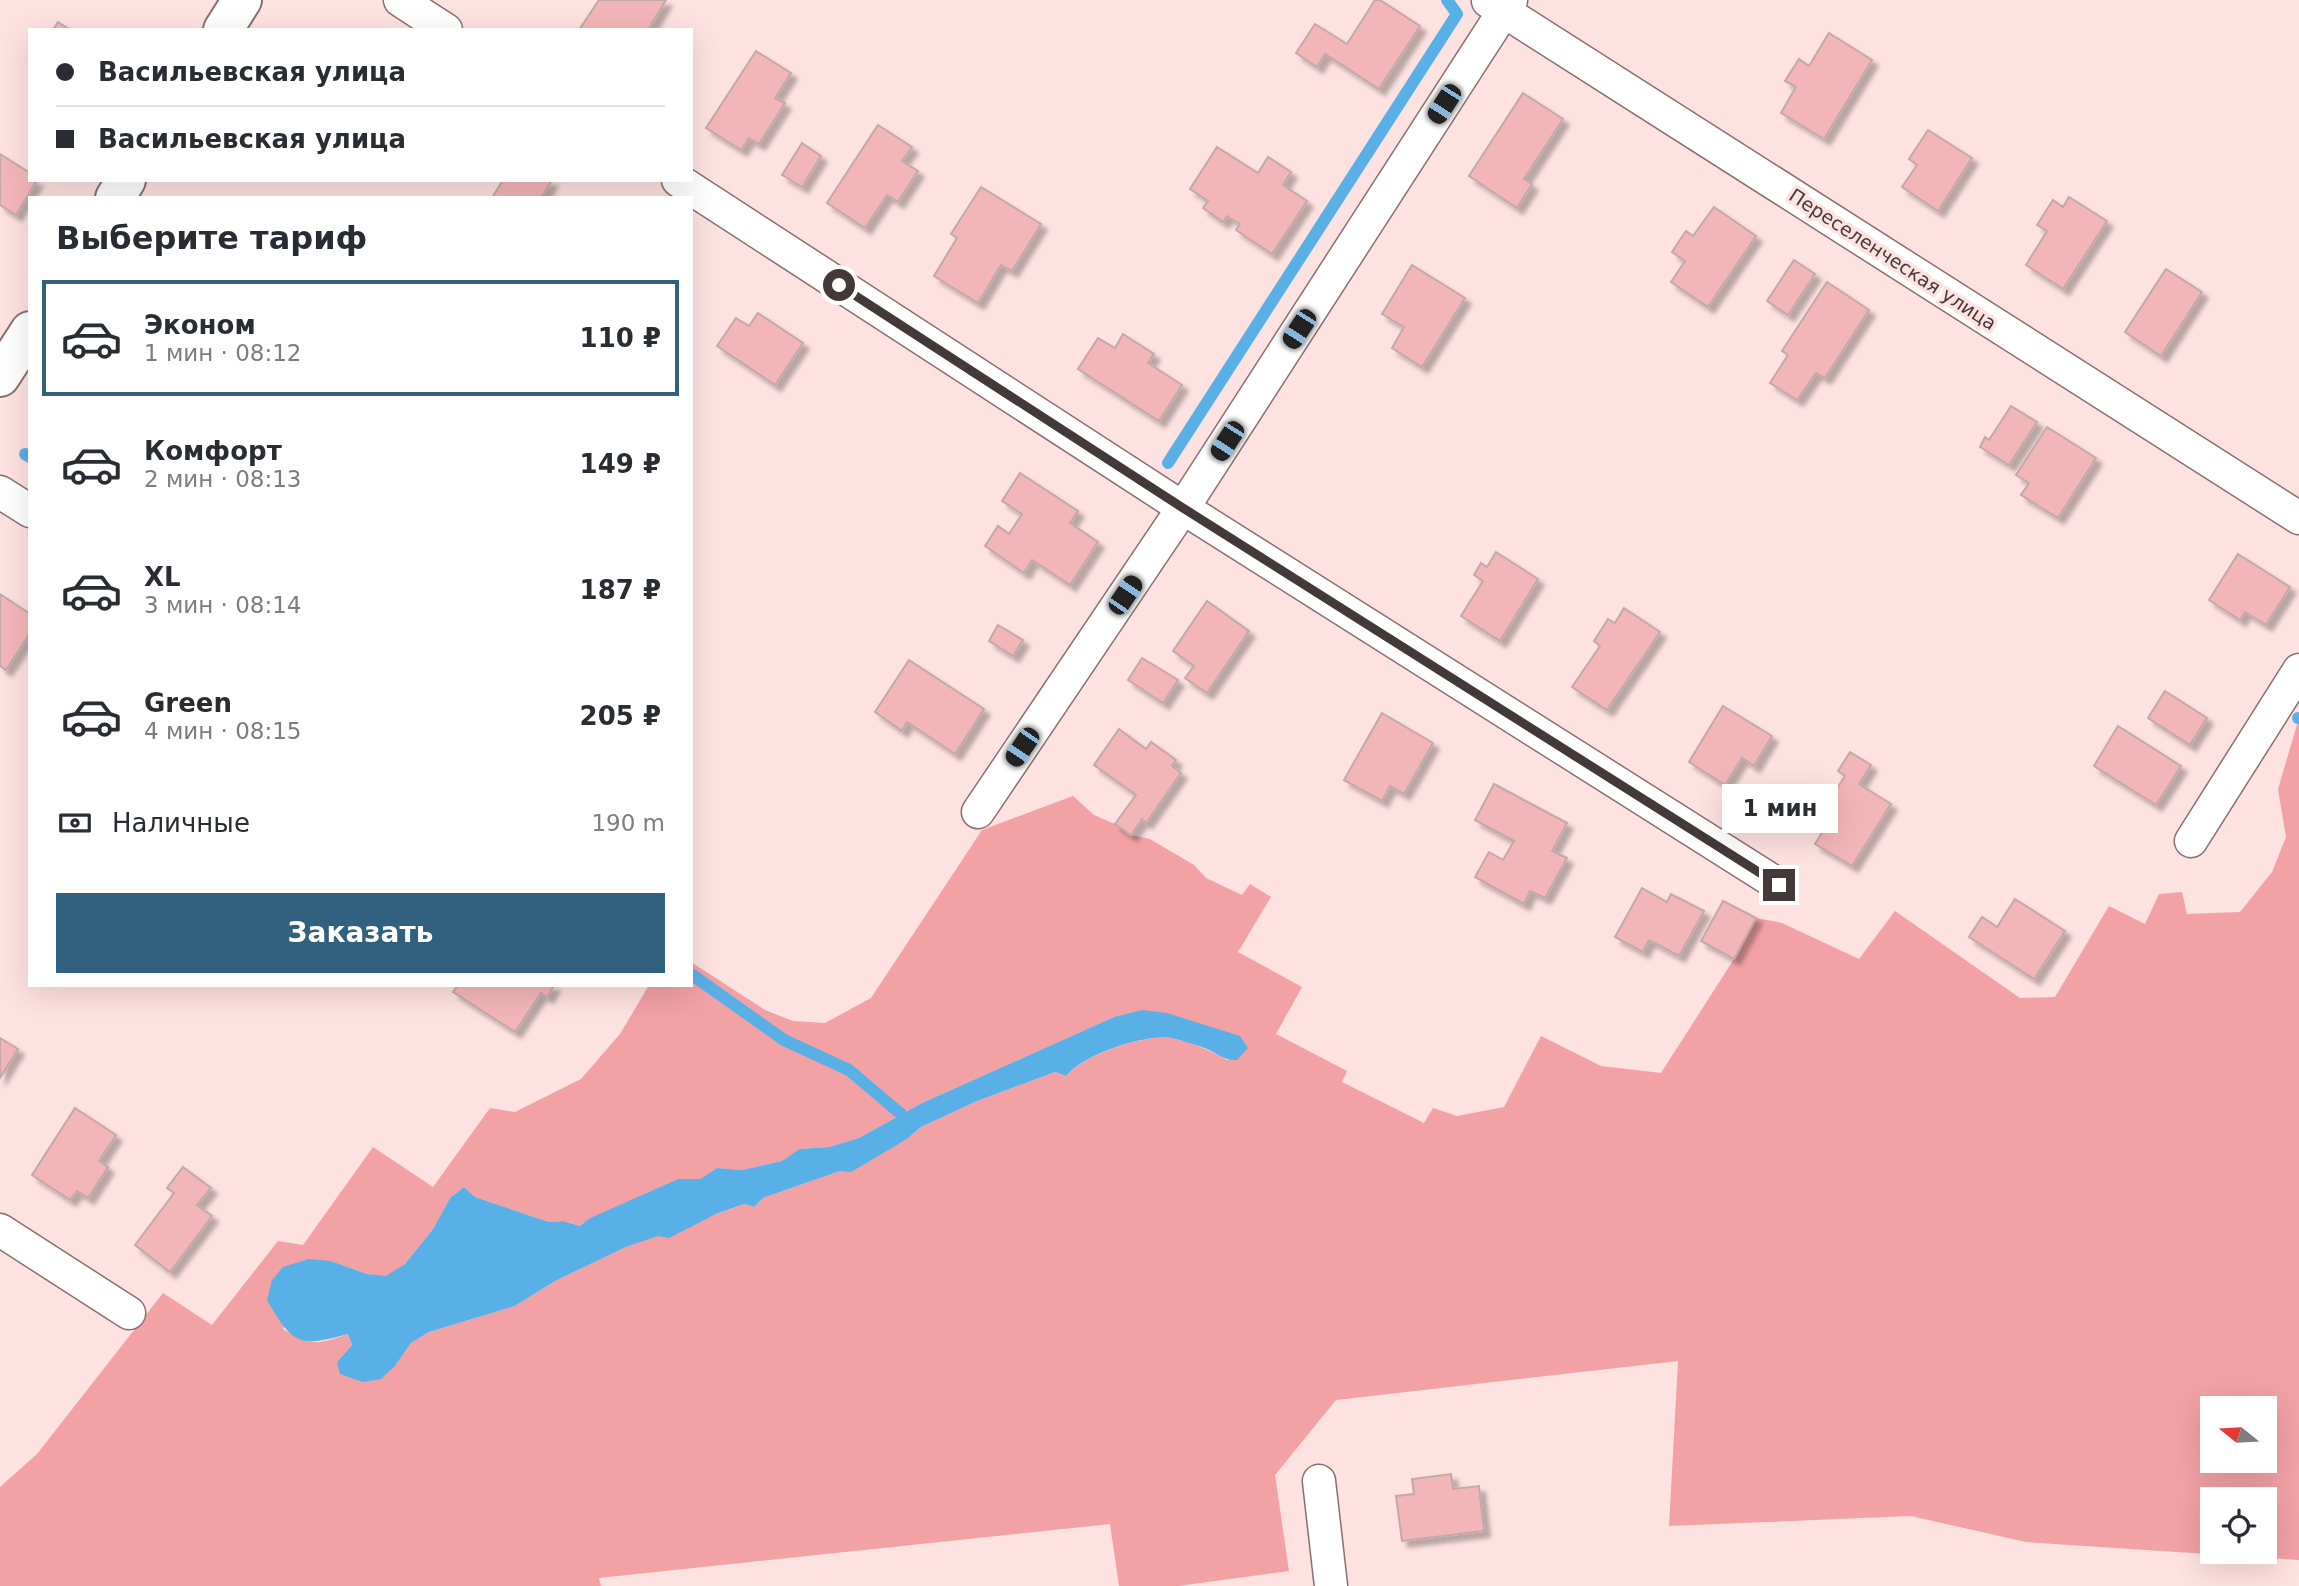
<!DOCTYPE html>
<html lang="ru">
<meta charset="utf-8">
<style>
body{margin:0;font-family:"DejaVu Sans",sans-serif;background:#f7f7f7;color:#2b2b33;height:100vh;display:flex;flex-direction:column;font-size:26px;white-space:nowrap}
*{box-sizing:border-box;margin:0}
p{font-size:23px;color:#7c7c81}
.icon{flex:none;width:38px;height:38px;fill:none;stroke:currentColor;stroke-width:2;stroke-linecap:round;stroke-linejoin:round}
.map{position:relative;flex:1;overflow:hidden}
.drawer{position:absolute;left:28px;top:196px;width:665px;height:791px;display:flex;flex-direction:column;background:#fff;border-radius:0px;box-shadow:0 7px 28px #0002}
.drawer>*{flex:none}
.top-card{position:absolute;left:28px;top:28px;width:665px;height:154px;border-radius:0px;box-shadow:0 7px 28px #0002;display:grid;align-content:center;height:154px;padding:0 28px;background:#fff}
.needle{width:46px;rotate:288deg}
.fabs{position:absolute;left:2200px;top:1396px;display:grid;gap:14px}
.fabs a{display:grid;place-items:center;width:77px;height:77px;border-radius:0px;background:#fff;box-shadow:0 7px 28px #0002;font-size:35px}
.end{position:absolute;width:32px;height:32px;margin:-16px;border:9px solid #443939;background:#fff;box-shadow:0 0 0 4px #fff}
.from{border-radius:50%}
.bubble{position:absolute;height:49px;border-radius:0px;background:#fff;box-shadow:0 7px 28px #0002;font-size:23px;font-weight:700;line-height:49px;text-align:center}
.car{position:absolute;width:21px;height:42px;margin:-21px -10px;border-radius:9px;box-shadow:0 0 5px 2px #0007;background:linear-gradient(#222 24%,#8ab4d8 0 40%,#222 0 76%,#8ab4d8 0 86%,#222 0)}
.top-card b{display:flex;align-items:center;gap:24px;height:66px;font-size:26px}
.top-card b+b{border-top:2px solid #e1e1e2}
.top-card i{width:18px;height:18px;background:#2b2b33}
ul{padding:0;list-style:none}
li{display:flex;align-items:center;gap:21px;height:116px;margin:0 14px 10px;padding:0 14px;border:4px solid transparent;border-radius:0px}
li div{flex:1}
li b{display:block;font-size:26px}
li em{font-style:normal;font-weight:700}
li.current{border-color:#31617f}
li>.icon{width:63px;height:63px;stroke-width:1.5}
h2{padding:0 28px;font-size:32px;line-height:84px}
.pay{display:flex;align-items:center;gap:18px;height:77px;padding:0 28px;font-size:26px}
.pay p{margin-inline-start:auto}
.button{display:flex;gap:14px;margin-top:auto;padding:14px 28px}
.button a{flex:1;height:80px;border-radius:0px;background:#31617f;color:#fff;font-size:28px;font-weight:700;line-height:80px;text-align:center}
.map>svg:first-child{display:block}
.green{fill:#f2a1a5;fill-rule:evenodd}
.water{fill:#58b0e7}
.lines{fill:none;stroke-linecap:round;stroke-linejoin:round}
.stream{stroke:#58b0e7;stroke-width:12}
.building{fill:#f3b6b8;stroke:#c4a8a9;stroke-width:2;filter:url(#shadow)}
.street-casing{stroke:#896f70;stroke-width:35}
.secondary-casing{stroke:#896f70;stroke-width:42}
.street{stroke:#fff;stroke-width:32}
.secondary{stroke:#fff;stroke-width:38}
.route{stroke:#443939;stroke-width:9}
.labels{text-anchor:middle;stroke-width:7;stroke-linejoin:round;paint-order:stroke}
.street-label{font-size:19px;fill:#443939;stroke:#fee1e1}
</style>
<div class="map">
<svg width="2299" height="1586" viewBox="0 0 2299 1586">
<defs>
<filter id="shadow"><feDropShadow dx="6" dy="6" stdDeviation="2" flood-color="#0004"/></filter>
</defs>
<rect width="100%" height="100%" fill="#fee1e1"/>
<!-- green -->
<path class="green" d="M2299,718V1560L2026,1542L1911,1516L1669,1526L1678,1361L1336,1400L1275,1475L1289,1571L1178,1586H1119L1110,1524L599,1578L601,1586H0V1487L37,1454L163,1293L212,1325L278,1241L303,1245L373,1147L433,1187L490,1108L515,1112L581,1079L620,1034L649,985H691V962L765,1010L793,1021L825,1023L871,998L982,830L1073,796L1094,815L1115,824L1131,835L1150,839L1194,865L1206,878L1242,895L1250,884L1271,897L1238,952L1302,987L1276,1034L1347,1071L1342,1082L1424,1123L1433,1108L1457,1116L1504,1107L1541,1036L1601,1066L1661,1073L1734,959L1756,918L1782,923L1859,959L1895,911L2020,998L2055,997L2109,906L2145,924L2159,894L2182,892L2187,914L2240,912L2272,872L2286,837L2278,789ZM1114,1017L1248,1047L1227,1060C1209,1050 1192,1042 1171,1038C1144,1034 1084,1055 1066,1076L1055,1072L977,1101L921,1127L907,1139L851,1171H840L763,1198L754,1207L744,1204L626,1247L555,1281L515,1306L429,1332L411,1343L395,1366L337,1362L352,1345L348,1334C316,1345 312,1346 283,1329L331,1261L367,1274L386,1277L405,1264L433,1229L450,1198L464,1187L475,1197L549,1222L563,1221L580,1226L591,1218L678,1179H700L717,1168L742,1170L782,1161L799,1149L829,1147L859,1138L922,1103ZM2212,1409H2264V1461H2212ZM2212,1500H2264V1552H2212Z"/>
<!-- water -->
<path class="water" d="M1142,1010L1167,1013L1240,1036L1248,1048L1237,1060C1222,1061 1215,1051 1202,1047C1192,1044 1181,1040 1171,1038C1143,1034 1083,1055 1066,1076L1055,1072L977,1101L921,1127L907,1139L851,1172L840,1171L763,1198L754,1207L744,1204L716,1214L669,1238L658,1236L626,1247L555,1281L515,1306L429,1332L411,1343L395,1366L381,1379L363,1382L340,1374L337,1362L352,1345L348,1334C299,1348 292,1344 267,1300L272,1280L283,1267L309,1259L331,1261L367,1274L386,1276L405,1264L433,1229L450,1198L464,1187L475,1197L549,1222L563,1221L580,1226L590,1218L678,1179H700L717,1168L742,1170L782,1161L799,1149L829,1147L859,1138L922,1103L960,1086L1114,1017Z"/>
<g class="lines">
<!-- stream -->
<g class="stream">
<path d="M25,454L30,457"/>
<path d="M1168,463L1457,14L1447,0"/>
<path d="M2298,718H2299"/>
<path d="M691,974L784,1040L849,1070L901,1114"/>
</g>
</g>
<!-- building -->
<g class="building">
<path d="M599,0H666L648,30H579Z"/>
<path d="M1375,0H1380L1420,26L1379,89L1325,54L1317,67L1296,53L1315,24L1347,44Z"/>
<path d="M58,22L70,30H53Z"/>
<path d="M1829,33L1872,60L1824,139L1781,113L1796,87L1785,81L1799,59L1809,66Z"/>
<path d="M756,51L791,73L775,98L785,103L759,144L749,138L741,150L706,128Z"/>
<path d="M1523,93L1563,119L1524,179L1532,184L1517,208L1469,176Z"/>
<path d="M878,125L912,147L902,161L918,171L898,202L887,195L865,228L827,203Z"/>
<path d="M1928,130L1972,158L1938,211L1902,187L1917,165L1909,159Z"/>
<path d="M802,143L821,156L802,187L782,175Z"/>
<path d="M1217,147L1258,173L1268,157L1291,172L1283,185L1307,201L1272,254L1236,230L1240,224L1227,216L1223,222L1203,208L1208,201L1190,189Z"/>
<path d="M0,154L30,173V180H37L16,215L0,205Z"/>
<path d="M503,180H552L541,198H492Z"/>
<path d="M981,187L1041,224L1012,271L1001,265L978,303L934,276L957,238L951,234Z"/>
<path d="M2069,197L2107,221L2063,289L2026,265L2047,231L2037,225L2053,200L2063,207Z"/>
<path d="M1714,207L1756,236L1708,307L1671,282L1685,261L1672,252L1686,231L1693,236Z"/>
<path d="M1794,260L1815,274L1788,315L1767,301Z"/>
<path d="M1412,265L1465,298L1422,367L1392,348L1404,327L1382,314Z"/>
<path d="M2166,269L2202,292L2161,356L2125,332Z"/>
<path d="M1827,282L1869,310L1825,378L1816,373L1797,400L1770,383L1788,355L1782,351Z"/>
<path d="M758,313L803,343L775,385L717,346L736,318L749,326Z"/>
<path d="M1123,334L1154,354L1148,363L1182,385L1159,421L1078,369L1098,338L1115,348Z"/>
<path d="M2011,406L2037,422L2009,465L1980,447L1985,437L1989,440Z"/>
<path d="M2047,427L2096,458L2058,518L2021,495L2029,483L2016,475Z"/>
<path d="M1020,473L1078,511L1070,523L1098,542L1070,585L1032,560L1024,573L985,546L998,526L1009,534L1022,514L1002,501Z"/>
<path d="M1496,552L1538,579L1500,641L1461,616L1483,581L1474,575L1481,563L1487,567Z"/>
<path d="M2238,554L2290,587L2266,625L2245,612L2240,620L2209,600Z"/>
<path d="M0,594L30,614V633L6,670L0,666Z"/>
<path d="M1207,601L1249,631L1207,693L1185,678L1194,666L1173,651Z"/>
<path d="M1624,608L1660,632L1607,710L1572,687L1600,646L1594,641L1608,619L1615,623Z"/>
<path d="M998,625L1023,640L1013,656L989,641Z"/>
<path d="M1142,658L1178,680L1163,703L1128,680Z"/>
<path d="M909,660L984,709L955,754L907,722L902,731L875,712Z"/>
<path d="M2165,691L2207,718L2190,745L2148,718Z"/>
<path d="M1723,706L1772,736L1754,766L1742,758L1725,785L1689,762Z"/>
<path d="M1382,713L1433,743L1404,794L1390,786L1382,801L1344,780Z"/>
<path d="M2118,726L2181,766L2156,805L2094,766Z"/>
<path d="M1119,729L1146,749L1151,742L1176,760L1172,766L1181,773L1146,823L1142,819L1131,835L1115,824L1136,795L1094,765Z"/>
<path d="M1850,752L1871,765L1859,784L1891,804L1852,866L1815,844L1837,808L1828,802L1845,776L1838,771Z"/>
<path d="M1494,784L1567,823L1552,851L1567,858L1545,898L1530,891L1524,904L1475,877L1489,852L1503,860L1514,841L1475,820Z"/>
<path d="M1642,888L1667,902L1671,894L1704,911L1679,956L1649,940L1643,952L1615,937Z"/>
<path d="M2015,899L2065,931L2034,979L1969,937L1982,917L1997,927Z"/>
<path d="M1723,901L1756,918L1734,959L1701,941Z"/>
<path d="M458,985H553L554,986L547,997L541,993L515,1032L453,992Z"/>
<path d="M0,1038L18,1049L0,1078Z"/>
<path d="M75,1108L116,1135L99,1161L108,1167L88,1198L77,1191L70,1200L32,1175Z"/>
<path d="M183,1167L211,1188L197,1205L212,1216L170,1272L135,1245L174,1193L167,1188Z"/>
<path d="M1451,1474L1453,1489L1479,1486L1484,1531L1402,1541L1396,1496L1414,1494L1412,1479Z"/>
</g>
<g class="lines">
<defs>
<g id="street">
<path d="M400,0L446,30"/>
<path d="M1488,1L2299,518"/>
<path d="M678,180L1183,508L1779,885"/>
<path d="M0,492L30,511"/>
<path d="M978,812L1183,508L1511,0"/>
<path d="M2191,841L2299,670"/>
<path d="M0,1230L129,1313"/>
<path d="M1319,1481L1331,1586"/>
</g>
<g id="secondary">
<path d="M223,30L242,0"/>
<path d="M115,198L126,180"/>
<path d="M0,377L30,331"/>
</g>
</defs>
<!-- street casing -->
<use href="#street" class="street-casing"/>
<!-- secondary casing -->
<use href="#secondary" class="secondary-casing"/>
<!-- street -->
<use href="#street" class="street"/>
<!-- secondary -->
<use href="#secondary" class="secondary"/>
</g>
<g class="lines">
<!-- route -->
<path class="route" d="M839,285L1183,508L1779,885"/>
</g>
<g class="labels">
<!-- street labels -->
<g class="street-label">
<text transform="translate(1893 259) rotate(33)" y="7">Переселенческая улица</text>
</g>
</g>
</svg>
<div class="fabs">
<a><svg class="needle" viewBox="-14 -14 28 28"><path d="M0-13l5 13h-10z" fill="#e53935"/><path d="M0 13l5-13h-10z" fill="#7c7c81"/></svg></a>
<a><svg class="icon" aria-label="locate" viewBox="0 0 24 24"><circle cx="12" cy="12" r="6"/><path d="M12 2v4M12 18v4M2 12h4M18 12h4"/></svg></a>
</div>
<i class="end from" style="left:839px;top:285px"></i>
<i class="end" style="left:1779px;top:885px"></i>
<div class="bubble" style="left:1722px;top:784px;width:116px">1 мин</div>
<i class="car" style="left:1444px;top:104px;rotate:213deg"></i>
<i class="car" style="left:1299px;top:329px;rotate:213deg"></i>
<i class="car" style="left:1227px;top:441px;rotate:213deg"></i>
<i class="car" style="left:1125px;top:595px;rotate:34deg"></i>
<i class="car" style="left:1022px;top:747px;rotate:214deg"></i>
<div class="top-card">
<b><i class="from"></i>Васильевская улица</b>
<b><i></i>Васильевская улица</b>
</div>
<section class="drawer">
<h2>Выберите тариф</h2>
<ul>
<li class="current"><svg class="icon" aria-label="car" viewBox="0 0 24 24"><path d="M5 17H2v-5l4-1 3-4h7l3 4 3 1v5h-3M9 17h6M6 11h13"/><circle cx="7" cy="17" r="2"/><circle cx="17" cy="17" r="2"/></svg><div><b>Эконом</b><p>1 мин · 08:12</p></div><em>110 ₽</em></li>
<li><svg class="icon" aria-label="car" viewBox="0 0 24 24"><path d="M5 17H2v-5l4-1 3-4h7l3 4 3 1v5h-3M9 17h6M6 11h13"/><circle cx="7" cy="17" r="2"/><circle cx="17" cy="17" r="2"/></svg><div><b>Комфорт</b><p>2 мин · 08:13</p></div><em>149 ₽</em></li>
<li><svg class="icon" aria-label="car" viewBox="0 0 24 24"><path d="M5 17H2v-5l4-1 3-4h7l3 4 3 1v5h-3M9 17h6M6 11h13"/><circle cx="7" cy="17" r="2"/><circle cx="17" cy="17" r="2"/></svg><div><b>XL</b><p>3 мин · 08:14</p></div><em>187 ₽</em></li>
<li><svg class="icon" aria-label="car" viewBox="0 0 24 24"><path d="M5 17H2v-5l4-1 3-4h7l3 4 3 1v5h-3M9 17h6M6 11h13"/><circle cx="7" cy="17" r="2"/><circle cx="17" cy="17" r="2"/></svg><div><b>Green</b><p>4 мин · 08:15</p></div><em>205 ₽</em></li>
</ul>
<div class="pay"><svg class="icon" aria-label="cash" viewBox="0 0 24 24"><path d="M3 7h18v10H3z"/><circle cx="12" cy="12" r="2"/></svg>Наличные<p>190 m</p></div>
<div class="button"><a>Заказать</a></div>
</section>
</div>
